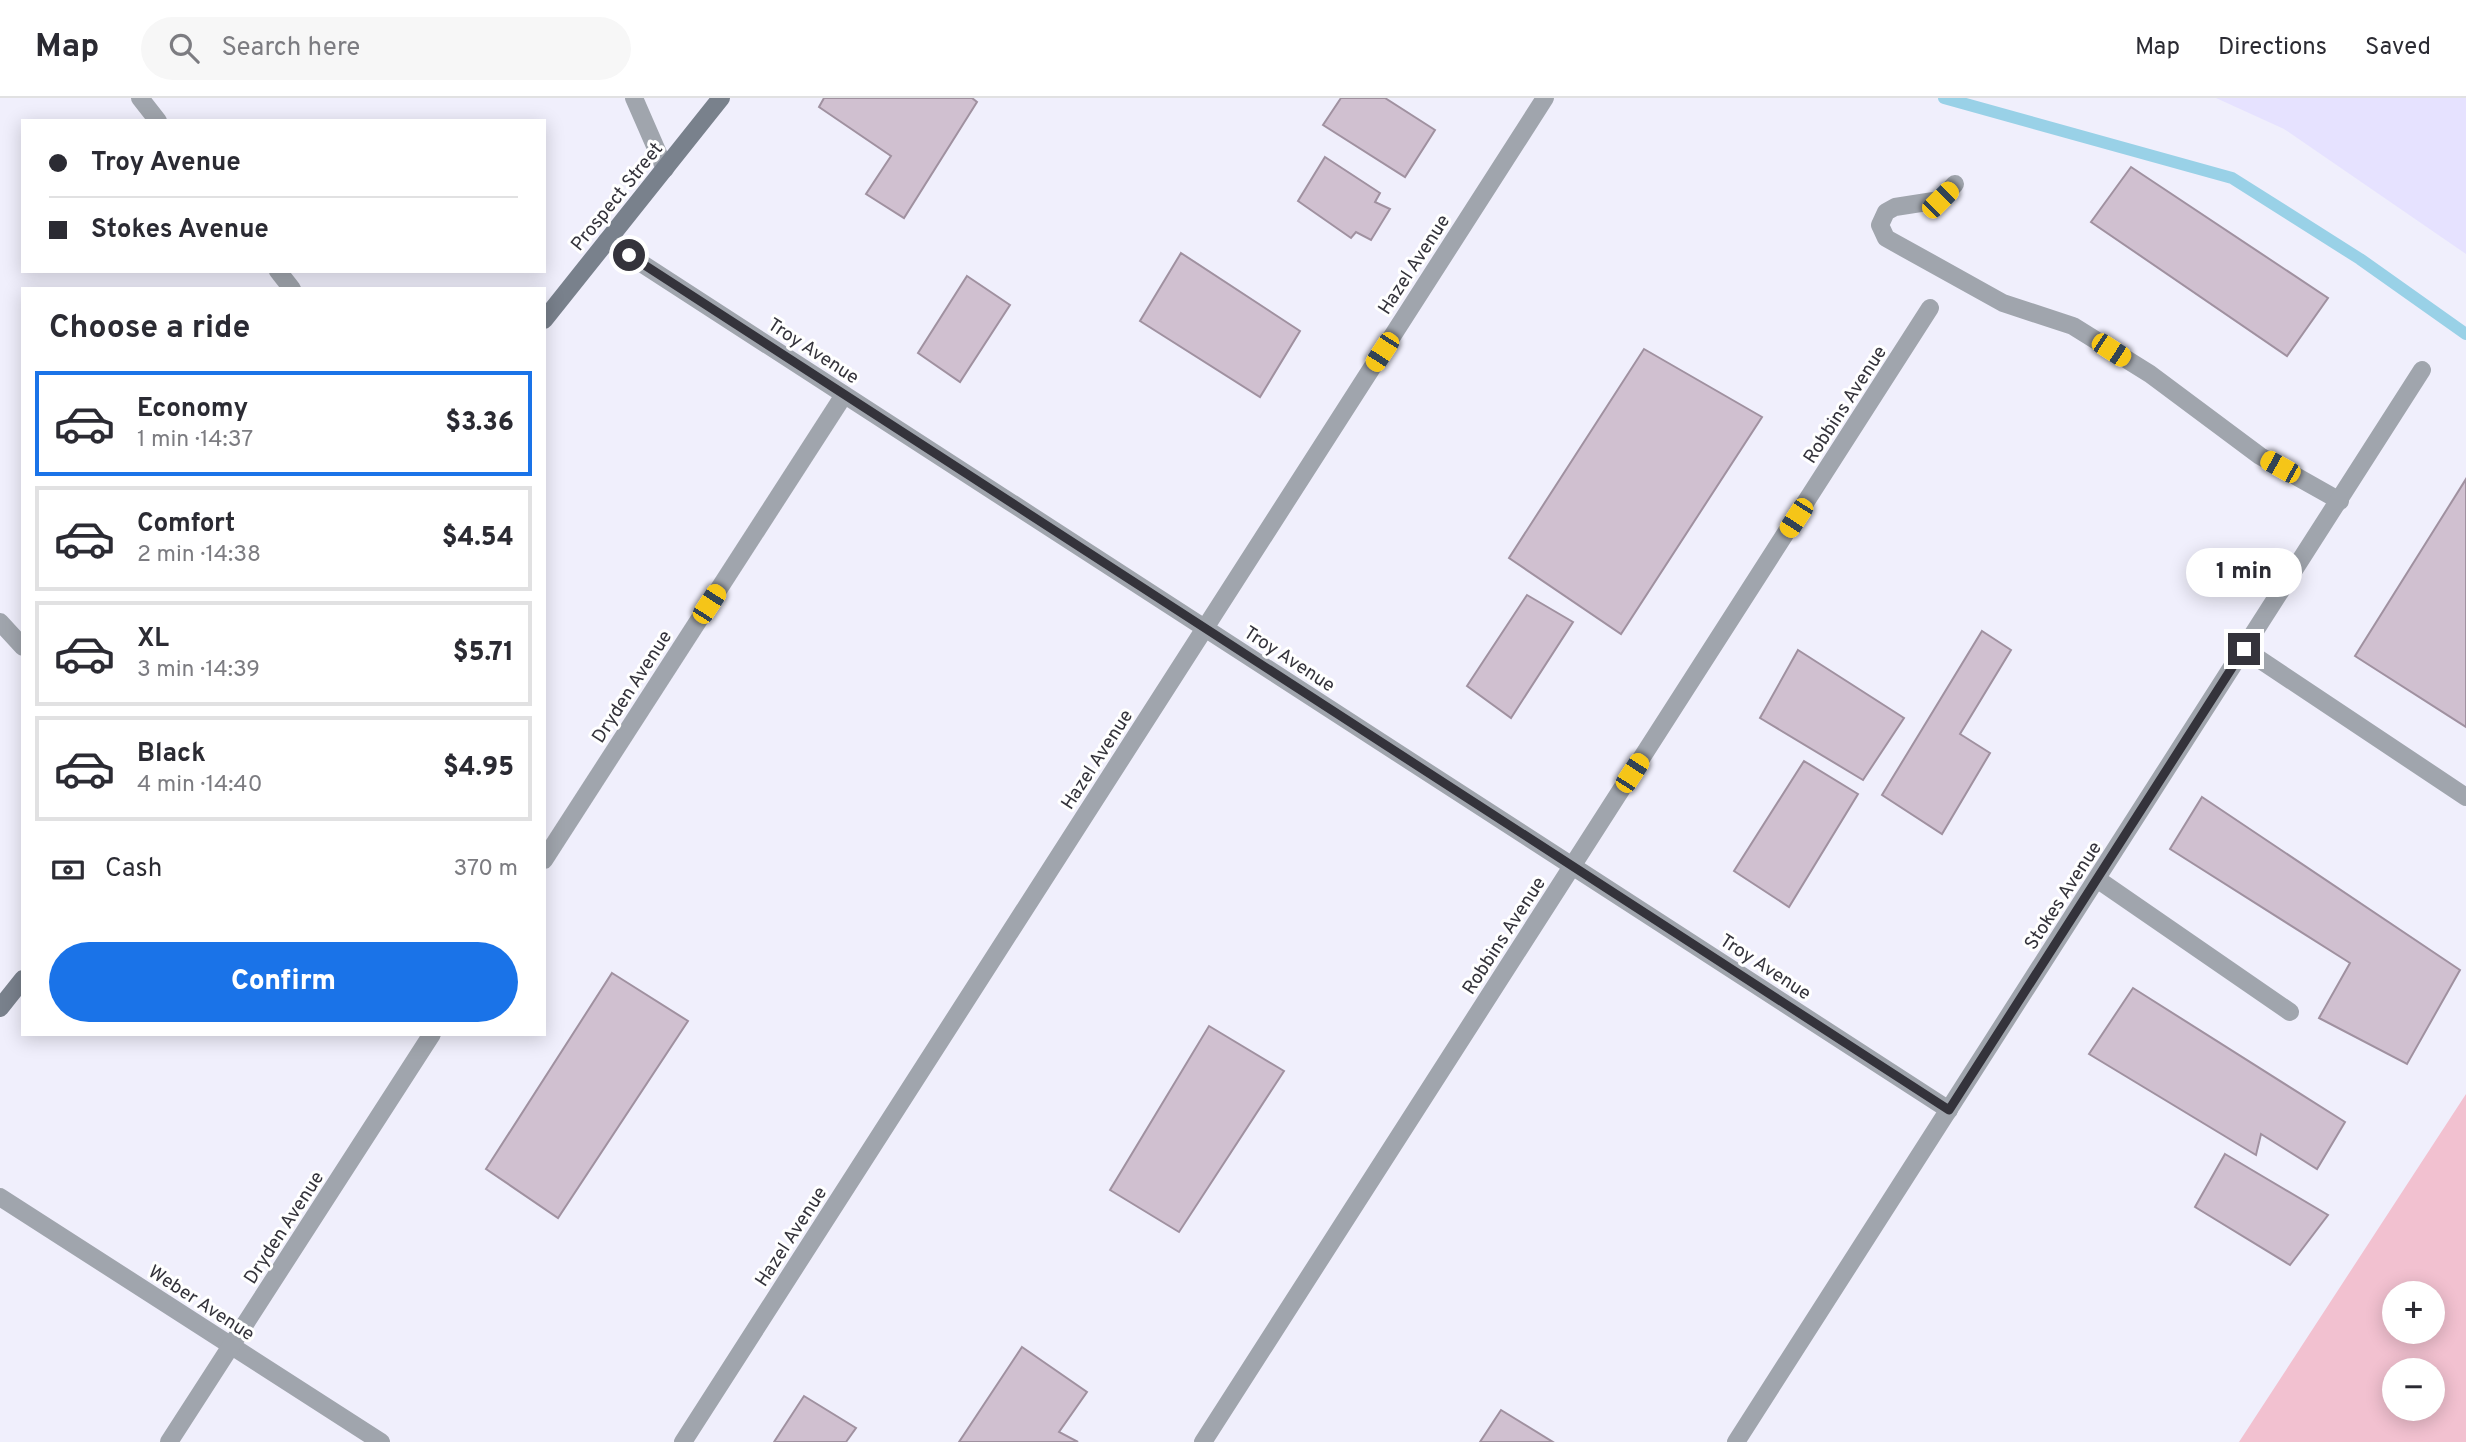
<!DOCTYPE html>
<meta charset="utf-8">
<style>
body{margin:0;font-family:Overpass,sans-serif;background:#f7f7f7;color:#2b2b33;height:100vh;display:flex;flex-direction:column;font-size:26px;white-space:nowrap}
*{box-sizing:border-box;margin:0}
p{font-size:23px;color:#7c7c81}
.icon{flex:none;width:38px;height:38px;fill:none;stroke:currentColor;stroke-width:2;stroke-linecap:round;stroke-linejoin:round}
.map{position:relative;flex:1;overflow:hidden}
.drawer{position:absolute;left:21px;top:189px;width:525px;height:749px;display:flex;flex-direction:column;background:#fff;border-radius:0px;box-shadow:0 4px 18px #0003}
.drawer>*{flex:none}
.banner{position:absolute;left:21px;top:21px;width:525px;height:154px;border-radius:0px;box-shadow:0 4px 18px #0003;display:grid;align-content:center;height:154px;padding:0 28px;background:#fff}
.fabs{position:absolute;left:2382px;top:1183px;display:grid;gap:14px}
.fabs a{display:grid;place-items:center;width:63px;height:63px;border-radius:50%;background:#fff;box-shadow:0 4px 18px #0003;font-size:35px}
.end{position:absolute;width:32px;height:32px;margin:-16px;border:9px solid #34333b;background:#fff;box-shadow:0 0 0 4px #fff}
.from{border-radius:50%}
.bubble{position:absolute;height:49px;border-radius:24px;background:#fff;box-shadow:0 4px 18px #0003;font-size:23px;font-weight:800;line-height:49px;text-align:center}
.car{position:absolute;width:21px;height:42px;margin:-21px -10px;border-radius:9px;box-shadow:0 0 5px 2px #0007;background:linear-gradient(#f5c518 24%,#345 0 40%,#f5c518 0 76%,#345 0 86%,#f5c518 0)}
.banner b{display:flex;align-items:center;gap:24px;height:66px;font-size:26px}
.banner b+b{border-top:2px solid #e1e1e2}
.banner i{width:18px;height:18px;background:#2b2b33}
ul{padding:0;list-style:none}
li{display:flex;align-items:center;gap:21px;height:105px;margin:0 14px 10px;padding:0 14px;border:4px solid #e1e1e2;border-radius:0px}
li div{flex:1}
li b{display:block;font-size:26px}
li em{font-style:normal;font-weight:800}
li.active{border-color:#1a73e8}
li>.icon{width:63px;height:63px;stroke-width:1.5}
h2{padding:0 28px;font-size:32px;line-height:84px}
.pay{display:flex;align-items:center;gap:18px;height:77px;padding:0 28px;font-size:26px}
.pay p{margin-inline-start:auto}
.action{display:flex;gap:14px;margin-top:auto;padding:14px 28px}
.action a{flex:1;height:80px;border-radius:42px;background:#1a73e8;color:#fff;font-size:28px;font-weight:800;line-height:80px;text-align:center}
header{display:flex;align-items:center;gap:42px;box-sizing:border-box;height:98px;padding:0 35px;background:#fff;border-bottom:2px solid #e1e1e2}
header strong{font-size:33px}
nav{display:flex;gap:38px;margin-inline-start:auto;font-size:24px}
.search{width:490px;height:63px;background:#f7f7f7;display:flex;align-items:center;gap:18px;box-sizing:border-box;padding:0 24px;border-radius:38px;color:#7c7c81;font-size:26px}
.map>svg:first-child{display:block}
.built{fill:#e6e2ff}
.green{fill:#f2c1d0;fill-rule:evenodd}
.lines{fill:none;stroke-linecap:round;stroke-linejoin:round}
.stream{stroke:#99d1e7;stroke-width:12}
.building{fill:#d0c0d0;stroke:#a091a0;stroke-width:2}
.lane{stroke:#a0a5ad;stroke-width:18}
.street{stroke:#a0a5ad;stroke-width:18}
.secondary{stroke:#79818c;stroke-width:18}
.route{stroke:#34333b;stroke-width:9}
.labels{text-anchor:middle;stroke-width:6;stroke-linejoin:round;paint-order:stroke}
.street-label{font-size:19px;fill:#34333b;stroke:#fff}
</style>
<header>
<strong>Map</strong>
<div class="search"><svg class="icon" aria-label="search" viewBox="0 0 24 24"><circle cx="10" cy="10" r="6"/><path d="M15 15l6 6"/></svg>Search here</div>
<nav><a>Map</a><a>Directions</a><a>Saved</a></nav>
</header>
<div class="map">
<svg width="2466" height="1344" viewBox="0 0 2466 1344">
<rect width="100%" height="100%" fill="#f0effc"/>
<!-- built -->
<path class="built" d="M2216,0H2466V156L2284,31Z"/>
<!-- green -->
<path class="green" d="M2466,996V1344H2239ZM2394,1195H2432V1234H2394ZM2394,1272H2432V1311H2394Z"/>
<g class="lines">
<!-- stream -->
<path class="stream" d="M1944,0L2232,80L2360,161L2466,236"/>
</g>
<!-- building -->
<g class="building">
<path d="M824,0H972L977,4L904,120L866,96L891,58L819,9Z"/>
<path d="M1341,0H1385L1435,32L1405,79L1323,27Z"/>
<path d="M1325,59L1380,95L1375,104L1390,111L1371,142L1356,134L1351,140L1298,103Z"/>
<path d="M2131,69L2328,200L2287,258L2091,124Z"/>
<path d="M1181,155L1300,233L1260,299L1140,223Z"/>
<path d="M967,178L1010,207L960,284L918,255Z"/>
<path d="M1644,251L1762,319L1621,536L1509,460Z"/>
<path d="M2466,381V629L2355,558Z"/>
<path d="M1527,497L1573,524L1511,620L1467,588Z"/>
<path d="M1982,533L2011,552L1960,636L1990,655L1942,736L1882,697Z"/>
<path d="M1798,552L1904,620L1863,682L1760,620Z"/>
<path d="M1804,663L1858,696L1789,809L1734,773Z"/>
<path d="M2202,699L2460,872L2407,966L2319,920L2350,865L2170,751Z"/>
<path d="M612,875L688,923L558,1120L486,1071Z"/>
<path d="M2133,890L2345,1024L2317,1071L2261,1036L2256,1057L2089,956Z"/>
<path d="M1209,928L1284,973L1179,1134L1110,1092Z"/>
<path d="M2225,1056L2328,1117L2290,1167L2195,1109Z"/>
<path d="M1022,1249L1087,1294L1059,1334L1078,1344H959Z"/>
<path d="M804,1298L856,1330L846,1344H774Z"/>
<path d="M1501,1312L1553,1344H1480Z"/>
</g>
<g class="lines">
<!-- lane -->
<g class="lane">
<path d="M1955,86L1940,102L1895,109L1886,114L1880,127L1886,140L2003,205L2073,228L2150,276L2260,358L2340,403"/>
<path d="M2244,551L2466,699"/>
<path d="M2097,781L2290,914"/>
</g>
<!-- street -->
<g class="street">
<path d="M140,0L158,23"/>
<path d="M634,0L665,71"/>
<path d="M607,143L1949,1012"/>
<path d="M278,173L292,191"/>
<path d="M0,524L23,549"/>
<path d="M544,762L844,297"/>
<path d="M0,1099L381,1344"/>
<path d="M169,1344L432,936"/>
<path d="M683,1344L1545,0"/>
<path d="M1203,1344L1930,210"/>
<path d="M1736,1344L2422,272"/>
</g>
<!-- secondary -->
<g class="secondary">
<path d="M544,222L721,0"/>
<path d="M0,910L23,881"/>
</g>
</g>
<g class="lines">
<!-- route -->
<path class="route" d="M629,157L1949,1012L2244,551"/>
</g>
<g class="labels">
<!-- street labels -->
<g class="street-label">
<text transform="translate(616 98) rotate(-51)" y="7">Prospect Street</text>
<text transform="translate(1413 166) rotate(-57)" y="7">Hazel Avenue</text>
<text transform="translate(814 252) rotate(33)" y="7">Troy Avenue</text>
<text transform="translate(1844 306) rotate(-57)" y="7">Robbins Avenue</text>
<text transform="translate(1290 560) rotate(33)" y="7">Troy Avenue</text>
<text transform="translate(631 588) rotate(-57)" y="7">Dryden Avenue</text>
<text transform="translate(1096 661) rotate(-57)" y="7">Hazel Avenue</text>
<text transform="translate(2062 797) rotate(-57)" y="7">Stokes Avenue</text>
<text transform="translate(1503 837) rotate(-57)" y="7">Robbins Avenue</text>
<text transform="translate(1766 868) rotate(33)" y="7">Troy Avenue</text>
<text transform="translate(283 1129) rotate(-57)" y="7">Dryden Avenue</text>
<text transform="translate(790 1138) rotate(-57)" y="7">Hazel Avenue</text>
<text transform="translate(202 1204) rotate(33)" y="7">Weber Avenue</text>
</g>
</g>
</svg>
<div class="fabs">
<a>+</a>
<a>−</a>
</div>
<i class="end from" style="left:629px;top:157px"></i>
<i class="end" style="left:2244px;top:551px"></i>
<div class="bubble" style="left:2186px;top:450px;width:116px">1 min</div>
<i class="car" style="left:1940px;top:102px;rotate:45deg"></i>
<i class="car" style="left:2111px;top:252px;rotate:123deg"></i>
<i class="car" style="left:1382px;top:254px;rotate:213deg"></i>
<i class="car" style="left:2280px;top:369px;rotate:299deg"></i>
<i class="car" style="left:1796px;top:420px;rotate:213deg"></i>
<i class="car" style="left:709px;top:506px;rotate:33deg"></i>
<i class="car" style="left:1632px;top:675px;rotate:33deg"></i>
<div class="banner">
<b><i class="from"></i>Troy Avenue</b>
<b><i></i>Stokes Avenue</b>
</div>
<section class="drawer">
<h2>Choose a ride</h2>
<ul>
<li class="active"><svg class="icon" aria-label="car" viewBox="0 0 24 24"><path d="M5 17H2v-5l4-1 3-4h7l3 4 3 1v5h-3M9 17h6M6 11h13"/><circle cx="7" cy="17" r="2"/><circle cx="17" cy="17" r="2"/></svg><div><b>Economy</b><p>1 min · 14:37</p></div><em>$3.36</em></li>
<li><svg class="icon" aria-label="car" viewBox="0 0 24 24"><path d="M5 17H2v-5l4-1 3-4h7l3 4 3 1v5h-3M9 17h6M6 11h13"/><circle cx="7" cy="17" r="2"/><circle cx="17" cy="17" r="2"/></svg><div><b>Comfort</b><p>2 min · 14:38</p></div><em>$4.54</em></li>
<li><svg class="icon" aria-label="car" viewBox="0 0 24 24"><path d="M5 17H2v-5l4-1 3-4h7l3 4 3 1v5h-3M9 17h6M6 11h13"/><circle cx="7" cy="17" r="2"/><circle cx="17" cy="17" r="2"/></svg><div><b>XL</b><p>3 min · 14:39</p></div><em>$5.71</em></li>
<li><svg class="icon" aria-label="car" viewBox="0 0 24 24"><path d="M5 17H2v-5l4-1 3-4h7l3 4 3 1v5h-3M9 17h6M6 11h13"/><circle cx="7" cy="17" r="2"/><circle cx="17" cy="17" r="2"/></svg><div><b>Black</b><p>4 min · 14:40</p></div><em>$4.95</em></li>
</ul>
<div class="pay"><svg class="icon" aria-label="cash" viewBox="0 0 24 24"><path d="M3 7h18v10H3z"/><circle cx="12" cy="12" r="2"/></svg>Cash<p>370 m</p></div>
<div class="action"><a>Confirm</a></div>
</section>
</div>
